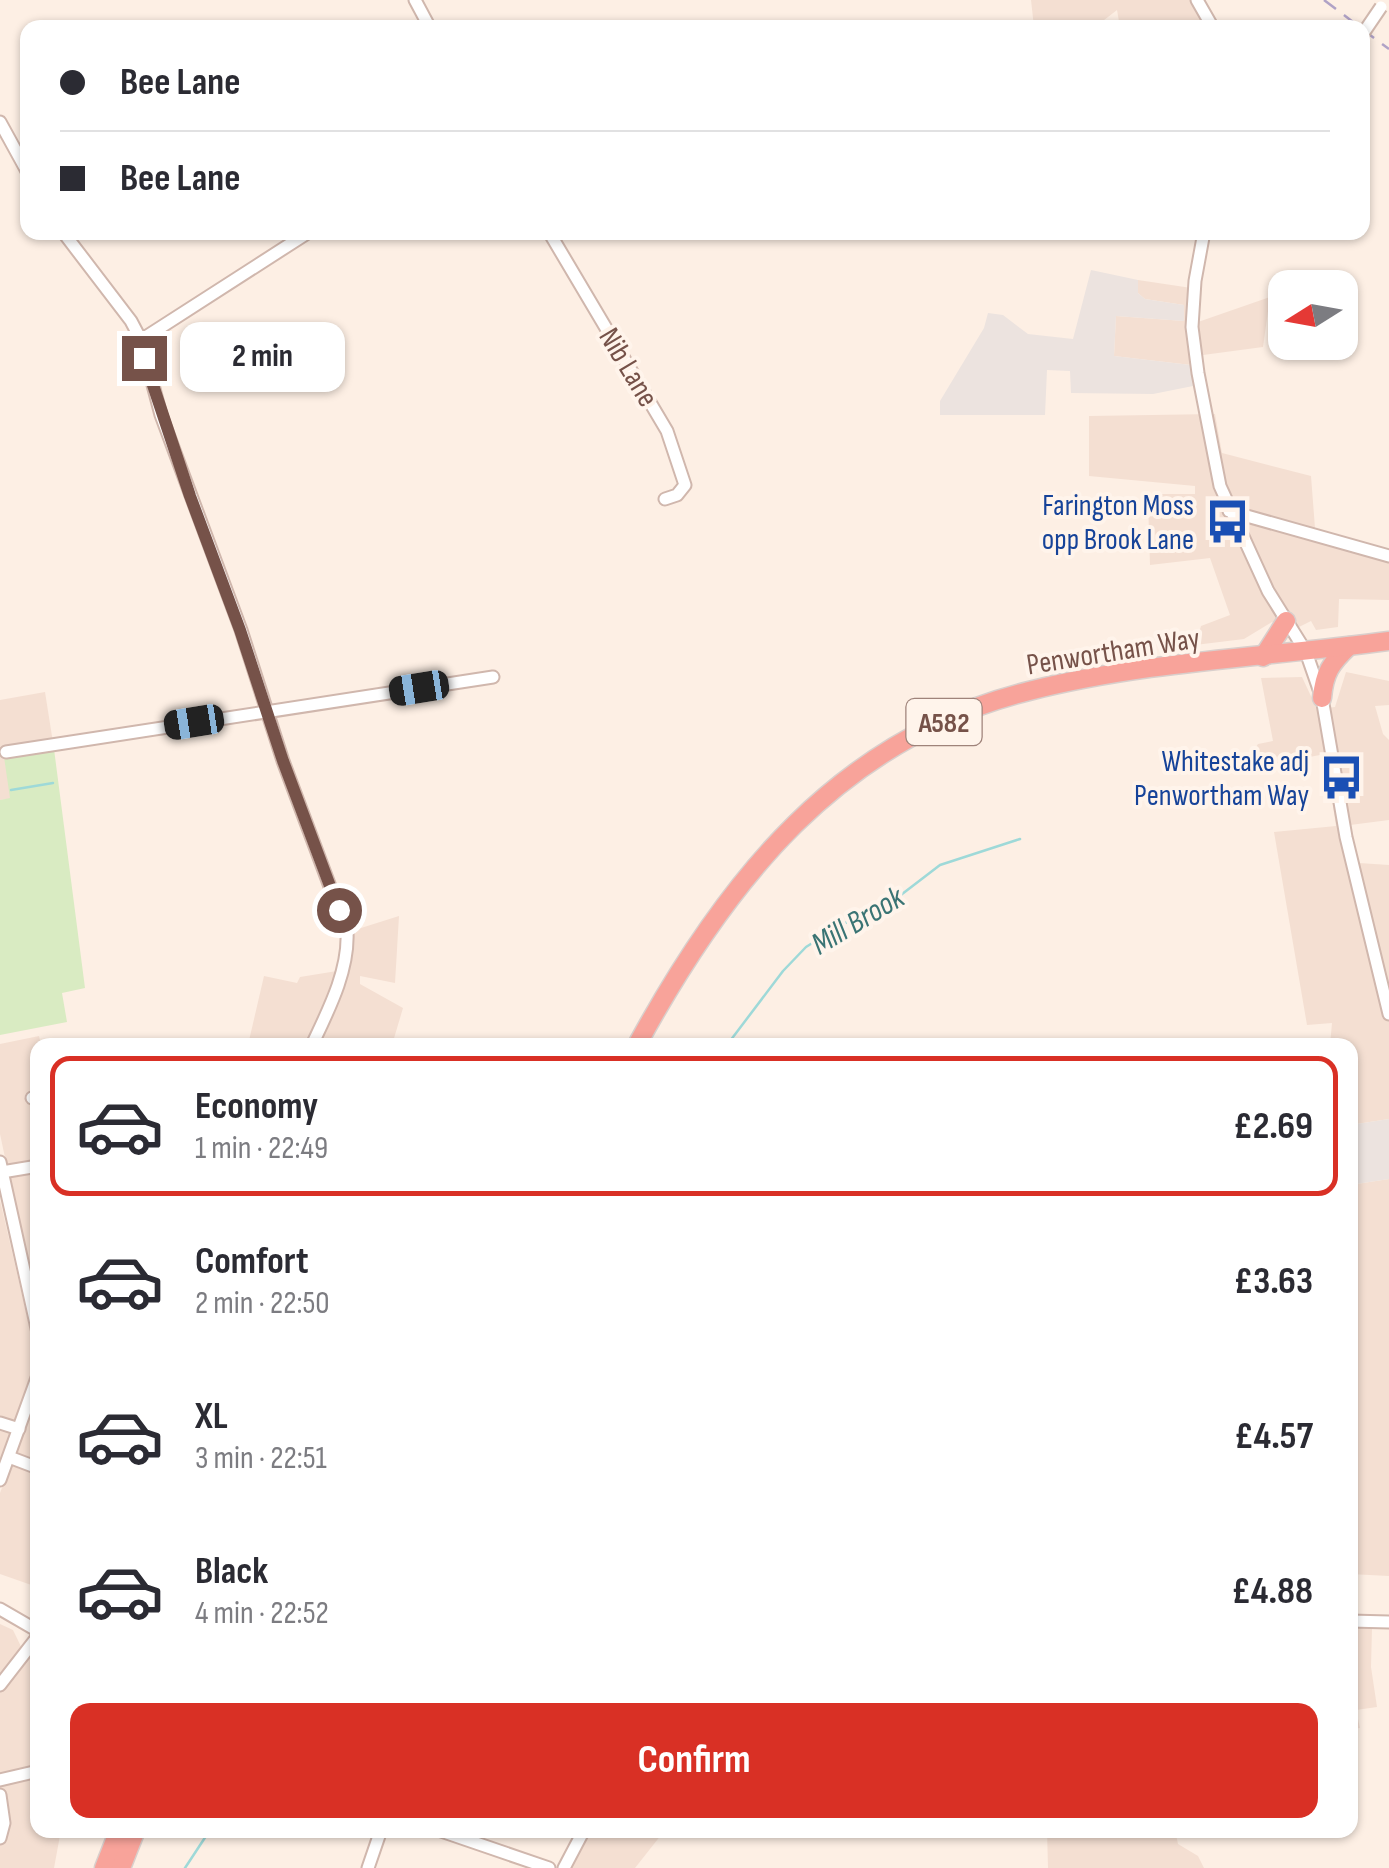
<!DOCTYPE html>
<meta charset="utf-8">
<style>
body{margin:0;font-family:"Sofia Sans Condensed",sans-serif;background:#f7f7f7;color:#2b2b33;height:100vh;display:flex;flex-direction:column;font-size:38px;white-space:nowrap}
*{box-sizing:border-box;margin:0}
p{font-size:32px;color:#7c7c81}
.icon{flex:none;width:55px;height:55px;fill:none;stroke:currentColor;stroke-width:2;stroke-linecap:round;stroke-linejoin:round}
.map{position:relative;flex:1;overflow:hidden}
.details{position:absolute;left:30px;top:1038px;width:1328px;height:800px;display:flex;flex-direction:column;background:#fff;border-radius:20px;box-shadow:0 2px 8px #0004}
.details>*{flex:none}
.top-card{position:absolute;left:20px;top:20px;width:1350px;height:220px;border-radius:20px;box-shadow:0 2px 8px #0004;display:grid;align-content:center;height:220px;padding:0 40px;background:#fff}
.needle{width:65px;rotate:259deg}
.controls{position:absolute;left:1268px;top:270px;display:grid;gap:20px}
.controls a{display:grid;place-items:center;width:90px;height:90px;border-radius:20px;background:#fff;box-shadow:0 2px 8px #0004;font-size:50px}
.end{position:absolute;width:45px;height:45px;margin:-22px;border:12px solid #765249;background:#fff;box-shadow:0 0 0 5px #fff}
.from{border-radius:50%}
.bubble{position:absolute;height:70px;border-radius:20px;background:#fff;box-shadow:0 2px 8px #0004;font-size:32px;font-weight:700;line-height:70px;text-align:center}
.car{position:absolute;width:30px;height:60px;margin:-30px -15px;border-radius:12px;box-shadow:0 0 8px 2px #0007;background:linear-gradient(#222 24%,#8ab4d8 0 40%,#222 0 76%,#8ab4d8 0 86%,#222 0)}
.top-card b{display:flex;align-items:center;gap:35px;height:95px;font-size:38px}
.top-card b+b{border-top:2px solid #e1e1e2}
.top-card i{width:25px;height:25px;background:#2b2b33}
ul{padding:18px 0 0;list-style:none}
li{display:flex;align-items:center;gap:30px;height:140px;margin:0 20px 15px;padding:0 20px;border:5px solid transparent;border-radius:20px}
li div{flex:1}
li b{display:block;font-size:38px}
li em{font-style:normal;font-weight:700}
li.active{border-color:#d93025}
li>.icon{width:90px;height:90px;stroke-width:1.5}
.primary-button{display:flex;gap:20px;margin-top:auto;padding:20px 40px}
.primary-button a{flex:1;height:115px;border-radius:20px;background:#d93025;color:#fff;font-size:40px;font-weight:700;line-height:115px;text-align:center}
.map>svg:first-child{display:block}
.residential{fill:#f4dfd2}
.industrial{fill:#ece3df}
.green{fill:#d9ebc2}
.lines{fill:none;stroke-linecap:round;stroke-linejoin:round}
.stream{stroke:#9ed9d8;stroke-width:2.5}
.minor-casing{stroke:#d0b7ad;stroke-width:15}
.highway-casing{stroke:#d9cfcc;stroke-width:21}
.minor{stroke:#fff;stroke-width:11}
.highway{stroke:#f8a39a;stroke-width:18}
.rail{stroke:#b0a2c6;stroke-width:2.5;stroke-dasharray:15 10;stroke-linecap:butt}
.minor-bridge-casing{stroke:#d0b7ad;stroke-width:15;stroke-linecap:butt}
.minor-bridge{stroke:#fff;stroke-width:11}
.route{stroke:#765249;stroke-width:12}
.labels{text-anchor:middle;stroke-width:8;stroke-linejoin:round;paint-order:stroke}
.shield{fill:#fff4eb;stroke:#9f837a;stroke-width:2.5}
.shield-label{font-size:28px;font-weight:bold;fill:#765249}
.street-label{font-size:30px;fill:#765249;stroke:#fff4eb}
.transit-label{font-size:30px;fill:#164399;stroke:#fff4eb;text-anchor:end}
.water-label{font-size:32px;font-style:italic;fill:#3a7474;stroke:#fff4eb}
</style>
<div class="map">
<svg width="1389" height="1868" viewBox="0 0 1389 1868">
<rect width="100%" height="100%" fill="#fdefe4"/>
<!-- residential -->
<g class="residential">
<path d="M1031,0H1203L1218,27H1120L1117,10L1095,27H1034Z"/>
<path d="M1138,280L1198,289V322L1270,297L1263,347L1203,355V364L1191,365L1114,356L1116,316L1184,321V305L1145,299L1138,293Z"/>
<path d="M1215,414L1222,453L1311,476L1315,528L1389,552V600L1339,599L1338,627L1316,630L1311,621L1297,628L1272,622L1244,639L1195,645L1201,626L1230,615L1210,558L1150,565L1148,500L1157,494H1195V486L1089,476V416Z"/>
<path d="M1346,672L1389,681V705L1375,706L1383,734L1389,740V820L1350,825L1359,863L1389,865V1119L1350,1125V1045H1330L1332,1023L1307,1025L1274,832L1336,826L1325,754L1258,767L1254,750L1258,744L1273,741L1261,678L1302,677L1317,709L1335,707Z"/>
<path d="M45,692L54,749L10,799L0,800V700Z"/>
<path d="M399,916L395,983L360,976V984L403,1008L392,1045H248L264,976L297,983L300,977L337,971L343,949L342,934Z"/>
<path d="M39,1036L41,1045H38L37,1308L0,1134V1044Z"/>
<path d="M1389,1179V1576L1350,1574V1185Z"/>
<path d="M0,1200L35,1351L33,1372L0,1462Z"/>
<path d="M37,1394V1587L0,1574V1493Z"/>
<path d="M0,1624L13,1630L27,1659L37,1658L38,1830H61L54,1868H0Z"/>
<path d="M1350,1627L1372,1628L1371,1667L1377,1707L1356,1710L1360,1728L1350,1729Z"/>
<path d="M577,1830H665L635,1868H559Z"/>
<path d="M1047,1830H1175L1178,1844L1198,1856L1204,1868H1048Z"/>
</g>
<!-- industrial -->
<g class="industrial">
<path d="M1091,270L1138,280V293L1145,299L1184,305V321L1116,316L1114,356L1191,365L1193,386L1153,394L1071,393L1070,371L1047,370L1045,415H940V401L984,328L988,313L1003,315L1028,334L1073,339Z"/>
<path d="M1389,1119V1179L1350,1185V1125Z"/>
</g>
<!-- green -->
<path class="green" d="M54,749L85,988L62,993L67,1022L0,1035V800L10,798L4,757Z"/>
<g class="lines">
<!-- stream -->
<g class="stream">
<path d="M11,790L53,783"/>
<path d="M727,1045L783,971L806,947L841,925L893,901L940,865L1020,839"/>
<path d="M185,1868L210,1830"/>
</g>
<defs>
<g id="minor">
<path d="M415,0L430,28"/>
<path d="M1197,0L1213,28"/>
<path d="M0,122L28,173"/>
<path d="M63,232L131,321L141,340L161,415L241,630L283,761L347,932C349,971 328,1011 312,1045"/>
<path d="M549,232L667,431L685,485L677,495L665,499"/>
<path d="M1204,232L1195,281L1192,327L1198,373L1220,486L1268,591L1306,652L1322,698L1346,837L1389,1014"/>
<path d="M141,340L309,232"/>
<path d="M1229,511L1389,556"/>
<path d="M6,752L493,677"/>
<path d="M32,1098L38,1100"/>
<path d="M0,1162L38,1333"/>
<path d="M2,1172L38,1166"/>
<path d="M0,1423L19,1429"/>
<path d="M9,1457L38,1468"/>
<path d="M0,1480L38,1375"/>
<path d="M0,1609L38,1631"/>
<path d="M1350,1621L1389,1622"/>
<path d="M0,1685L38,1636"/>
<path d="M0,1780L38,1771"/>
<path d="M0,1795L4,1823L0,1838"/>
<path d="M438,1830L549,1868"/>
<path d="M368,1868L381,1830"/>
<path d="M564,1868L584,1830"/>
</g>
<g id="highway">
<path d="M1263,657L1286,621"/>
<path d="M1322,698C1324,673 1331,663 1349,646"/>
<path d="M637,1045C726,881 839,738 1029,691C1146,661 1270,657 1389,641"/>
<path d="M104,1868L119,1830"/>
<path d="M121,1868L136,1830"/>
</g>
</defs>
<!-- minor casing -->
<use href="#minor" class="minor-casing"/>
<!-- highway casing -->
<use href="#highway" class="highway-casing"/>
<!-- minor -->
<use href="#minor" class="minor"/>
<!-- highway -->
<use href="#highway" class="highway"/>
<!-- rail -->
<g class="rail">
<path d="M1324,0L1361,28"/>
<path d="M1362,29L1389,49"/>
</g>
<defs>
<path id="minor-bridge" d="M1362,35L1381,7"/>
</defs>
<!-- minor-bridge casing -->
<use href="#minor-bridge" class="minor-bridge-casing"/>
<!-- minor-bridge -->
<use href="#minor-bridge" class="minor-bridge"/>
</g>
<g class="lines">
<!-- route -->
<path class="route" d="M144,358L190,496L240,630L283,761L339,910"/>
</g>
<!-- icons -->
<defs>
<symbol id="bus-bare" viewBox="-9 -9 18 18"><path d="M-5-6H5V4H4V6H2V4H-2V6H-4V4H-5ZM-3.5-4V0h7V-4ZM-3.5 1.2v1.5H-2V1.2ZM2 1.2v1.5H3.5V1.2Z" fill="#1a4fb4" stroke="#fff4eb" stroke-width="2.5" paint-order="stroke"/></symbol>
</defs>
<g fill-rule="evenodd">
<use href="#bus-bare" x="1196" y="490" width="63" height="63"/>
<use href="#bus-bare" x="1310" y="746" width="63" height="63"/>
</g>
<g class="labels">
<!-- shield labels -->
<rect class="shield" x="906.5" y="699" width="75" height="46" rx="8"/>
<g class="shield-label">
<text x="944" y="732">A582</text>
</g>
<!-- street labels -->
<g class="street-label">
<text transform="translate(629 367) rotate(59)" y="10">Nib Lane</text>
<text transform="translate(1113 651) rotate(-9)" y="10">Penwortham Way</text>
</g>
<!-- transit labels -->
<g class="transit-label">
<text x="1194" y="515">Farington Moss<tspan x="1194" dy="34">opp Brook Lane</tspan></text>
<text x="1309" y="771">Whitestake adj<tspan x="1309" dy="34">Penwortham Way</tspan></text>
</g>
<!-- water labels -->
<g class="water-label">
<text transform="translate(857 920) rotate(-31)" y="11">Mill Brook</text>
</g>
</g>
</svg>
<div class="controls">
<a><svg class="needle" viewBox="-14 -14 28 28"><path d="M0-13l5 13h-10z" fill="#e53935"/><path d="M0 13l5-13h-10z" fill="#7c7c81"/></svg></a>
</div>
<i class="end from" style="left:339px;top:910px"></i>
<i class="end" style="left:144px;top:358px"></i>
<div class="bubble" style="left:180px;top:322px;width:165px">2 min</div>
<i class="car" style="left:419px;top:688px;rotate:261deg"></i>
<i class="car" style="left:194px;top:722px;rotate:261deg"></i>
<div class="top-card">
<b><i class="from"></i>Bee Lane</b>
<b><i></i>Bee Lane</b>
</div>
<section class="details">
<ul>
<li class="active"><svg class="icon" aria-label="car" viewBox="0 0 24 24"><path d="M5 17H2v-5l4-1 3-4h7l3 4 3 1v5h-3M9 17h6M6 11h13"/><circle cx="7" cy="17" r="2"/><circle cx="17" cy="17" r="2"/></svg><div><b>Economy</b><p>1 min · 22:49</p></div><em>£2.69</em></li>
<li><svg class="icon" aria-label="car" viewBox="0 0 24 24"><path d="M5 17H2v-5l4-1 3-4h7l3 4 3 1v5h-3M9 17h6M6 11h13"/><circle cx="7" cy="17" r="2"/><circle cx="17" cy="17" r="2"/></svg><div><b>Comfort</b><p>2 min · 22:50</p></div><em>£3.63</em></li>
<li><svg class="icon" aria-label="car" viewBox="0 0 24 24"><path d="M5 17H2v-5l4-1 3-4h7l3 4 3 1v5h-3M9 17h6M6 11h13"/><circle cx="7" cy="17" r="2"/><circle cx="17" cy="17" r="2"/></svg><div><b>XL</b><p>3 min · 22:51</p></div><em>£4.57</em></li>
<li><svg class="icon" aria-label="car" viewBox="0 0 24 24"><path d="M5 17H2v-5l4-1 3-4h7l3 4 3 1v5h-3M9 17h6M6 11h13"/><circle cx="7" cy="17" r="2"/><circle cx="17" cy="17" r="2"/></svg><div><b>Black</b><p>4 min · 22:52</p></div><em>£4.88</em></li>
</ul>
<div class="primary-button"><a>Confirm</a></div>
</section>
</div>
